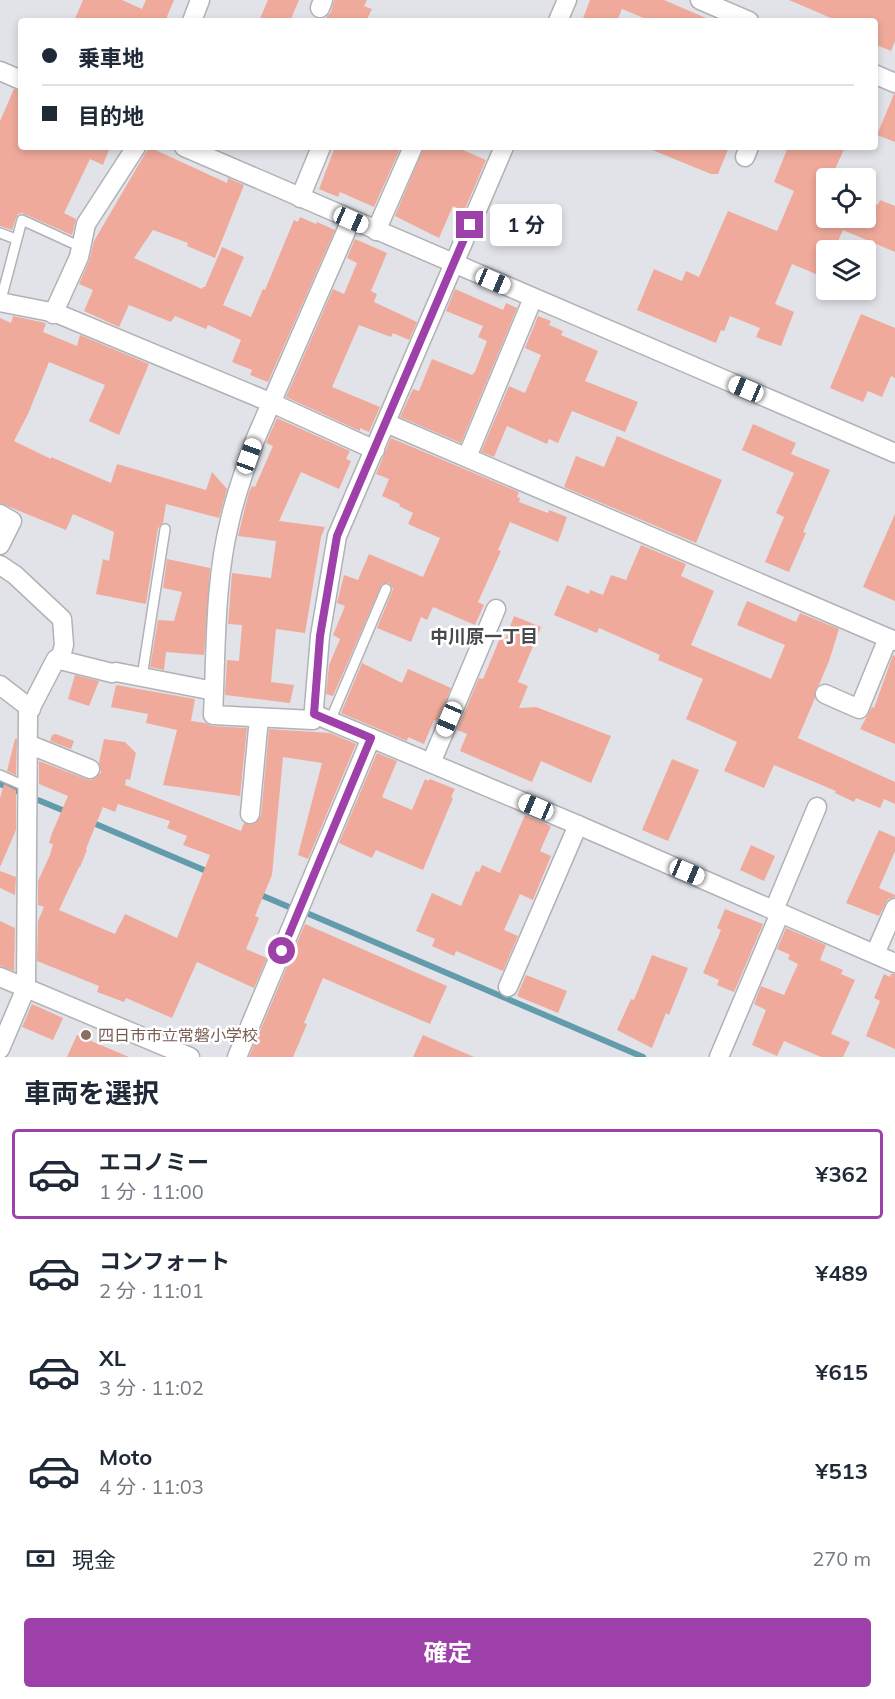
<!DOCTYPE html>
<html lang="ja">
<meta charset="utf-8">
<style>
body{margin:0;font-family:Mulish,"Noto Sans JP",sans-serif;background:#f2f2f3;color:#1f2937;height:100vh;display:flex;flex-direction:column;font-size:22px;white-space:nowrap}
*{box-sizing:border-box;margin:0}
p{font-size:20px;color:#747a83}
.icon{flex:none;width:33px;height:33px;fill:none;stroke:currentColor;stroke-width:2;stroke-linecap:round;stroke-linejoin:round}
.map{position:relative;height:1057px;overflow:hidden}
.sheet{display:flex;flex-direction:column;background:#fff;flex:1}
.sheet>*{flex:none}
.banner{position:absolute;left:18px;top:18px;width:860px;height:132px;border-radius:6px;box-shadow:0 3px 9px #0003;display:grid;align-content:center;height:132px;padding:0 24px;background:#fff}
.controls{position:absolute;left:816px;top:168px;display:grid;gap:12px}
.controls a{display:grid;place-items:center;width:60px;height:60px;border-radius:6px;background:#fff;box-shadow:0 3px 9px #0003;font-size:30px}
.end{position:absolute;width:27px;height:27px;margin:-14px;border:8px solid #9e40a9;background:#fff;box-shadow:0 0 0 3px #fff}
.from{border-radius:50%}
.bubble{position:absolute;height:42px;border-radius:6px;background:#fff;box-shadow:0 3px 9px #0003;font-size:20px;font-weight:700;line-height:42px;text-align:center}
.car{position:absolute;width:18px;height:36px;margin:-18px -9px;border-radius:8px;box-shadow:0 0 4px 2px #0007;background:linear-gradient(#fff 24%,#345 0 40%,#fff 0 76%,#345 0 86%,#fff 0)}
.banner b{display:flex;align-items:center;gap:21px;height:57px;font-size:22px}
.banner b+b{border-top:2px solid #e0e1e3}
.banner i{width:15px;height:15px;background:#1f2937}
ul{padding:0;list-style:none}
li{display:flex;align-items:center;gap:18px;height:90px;margin:0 12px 9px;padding:0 12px;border:3px solid transparent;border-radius:6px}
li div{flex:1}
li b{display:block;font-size:22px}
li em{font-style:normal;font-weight:700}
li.current{border-color:#9e40a9}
li>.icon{width:54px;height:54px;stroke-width:1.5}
h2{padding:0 24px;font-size:27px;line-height:72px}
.pay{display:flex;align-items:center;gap:15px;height:66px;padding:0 24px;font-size:22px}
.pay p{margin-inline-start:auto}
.button{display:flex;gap:12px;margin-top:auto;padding:12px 24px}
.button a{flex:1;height:69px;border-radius:6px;background:#9e40a9;color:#fff;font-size:24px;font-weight:700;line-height:69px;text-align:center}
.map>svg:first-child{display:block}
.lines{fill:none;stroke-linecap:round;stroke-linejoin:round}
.stream{stroke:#629bac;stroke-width:6}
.building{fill:#f0aa9b;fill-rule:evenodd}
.lane-casing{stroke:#b0b2b7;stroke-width:12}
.street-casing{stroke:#b0b2b7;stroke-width:21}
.lane{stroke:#fff;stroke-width:9}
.street{stroke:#fff;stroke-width:18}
.route{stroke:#9e40a9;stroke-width:8}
.education-dot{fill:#8d6e63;stroke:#fff;stroke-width:2}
.labels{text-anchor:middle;stroke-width:5;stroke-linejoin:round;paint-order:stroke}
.education-label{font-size:16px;fill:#785e54;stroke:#fff;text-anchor:start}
.neighbourhood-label{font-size:18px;font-weight:bold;fill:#47494d;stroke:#fff}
</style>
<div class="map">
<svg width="895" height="1057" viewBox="0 0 895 1057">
<rect width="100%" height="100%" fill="#e1e3e8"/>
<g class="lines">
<!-- stream -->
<g class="stream">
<path d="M0,784L19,792"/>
<path d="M38,800L67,812"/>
<path d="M91,822L211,873"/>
<path d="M256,893L289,907"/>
<path d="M309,914L643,1057"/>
</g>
</g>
<!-- building -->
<g class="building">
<path d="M83,0H122L142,9L146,0H174L166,19L171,21H74Z"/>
<path d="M268,0H299L290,21H259Z"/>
<path d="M334,0H367L364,6L372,9L366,21H323L331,12Z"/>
<path d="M590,0H664L713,21H651L622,9L617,21H582Z"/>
<path d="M789,0H895V41L891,51L874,44V21H838Z"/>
<path d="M14,89L21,91V147H110L103,165L90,159L64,213L76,219L72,235L22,213L18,214L16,218L12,230L0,226V121Z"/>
<path d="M894,94H895V142L877,135Z"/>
<path d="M149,147L227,183L228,178L244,185L215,258L187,246L188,243L153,230L134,258L202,289L203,287H205L222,247L244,257L223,305L251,317L263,289L265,290L294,220L298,222L300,217L316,224L317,222L335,230L268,382L250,375L252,370L232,362L241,340L208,325L206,329L175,316L171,322L129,305L119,327L84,311L93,290L79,284L89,261L94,241Z"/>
<path d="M335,147H401L374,207L340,192L338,197L319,189Z"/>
<path d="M424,147H456L486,160L464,211L453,206L439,238L395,216Z"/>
<path d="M645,147H729L718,174H711Z"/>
<path d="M788,147H845L831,178H826V218H866V199L878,205L880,200L895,206V252L843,230L834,250H826V268L823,277L792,264L775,304L794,312L781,346L756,337L760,328L730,316L724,331L721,330L716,343L637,310L654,269L682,281L686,271L699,277L728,211L777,231L794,191L774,182Z"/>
<path d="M355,239L387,253L371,291L377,294L374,302L417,322L409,340L393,333L391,337L359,325L332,387L380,407L369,432L360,428V431L286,397L333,289L344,294L357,263L347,258Z"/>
<path d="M455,289L503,310L506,303L517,308L461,443L400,417L413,389L419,391L432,359L472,375L475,372L487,341L478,337L483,326L446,311Z"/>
<path d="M861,314L895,328V378L891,376L882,397L868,391L863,402L830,388Z"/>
<path d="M13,316L46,323L43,332L77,346L80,335L149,364L119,435L89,421L105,385L49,362L28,414L14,441L51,459V457L111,483L117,464L206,490L212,472L227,489L219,518L166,504L163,523L158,528L146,604L96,594L103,559L109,561L114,532L73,514L66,530L0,503V318L11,323Z"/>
<path d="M538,316L551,321L549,325L563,331L561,335L598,351L585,381L638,402L625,432L572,411L558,443L549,439L547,444L507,426L494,457L481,452L509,386L525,393L541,355L525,348Z"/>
<path d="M277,418L350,451L346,459L351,461L339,489L301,472L279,521L325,527L321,537L305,633L276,629L271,682L294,685L290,703L225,695L227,660L239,661L242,625L228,624L232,573L271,578L276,541L238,536L249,492L252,486L255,487L273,446L266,443Z"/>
<path d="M753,424L796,443L791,454L830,470L803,532L806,533L789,572L765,562L784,517L776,513L794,473L742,450Z"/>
<path d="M617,436L722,480L696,543L564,487L576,456L604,467Z"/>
<path d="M391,438L519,492L517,497L520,498L519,502L548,513L549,510L567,517L558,542L510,522L498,550L501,551L478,602L484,605L475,625L433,607L427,620L421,617L411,642L377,628L393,589L389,583L382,584L333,696L326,694L329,665L340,639L333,635L345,606L337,603L344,575L358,580L369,554L423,577L440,538L408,524L413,513L399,506L400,504L382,496L389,479L376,474Z"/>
<path d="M895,514V601L863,587Z"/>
<path d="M641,545L686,564L681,576L714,591L691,645L771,679L785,645L737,625L747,601L796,622L800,613L839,629L829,661L819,685L815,690V698L798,738L895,782V804L884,799L880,808L856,798L854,802L835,793L836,791L774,765L764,788L724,771L737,742L686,719L703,679L658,660L660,655L599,628L597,633L554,615L567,585L589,594L590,590L603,595L611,575L626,580Z"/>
<path d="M167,559L210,568V570L204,655L166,652L164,670L150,667L158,620L174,621L182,592L163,588Z"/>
<path d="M514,616L541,627L518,682L528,686L519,708L536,707L611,736L591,783L541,761L532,782L460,751L467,734L457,730L479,678L483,679L500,638L505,640Z"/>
<path d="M893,655L895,656V744L860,729L872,707L874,708Z"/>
<path d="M362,663L402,683L408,669L451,688L437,721L434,720L424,744L408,737L407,741L341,713Z"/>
<path d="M75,675L99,681L89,706L68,699Z"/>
<path d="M116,685L195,699L191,721L205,723L212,726L247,728L240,796L163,785L177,730L146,723L148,714L111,707Z"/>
<path d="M269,729L330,733L356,744L308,859L298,855L322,763L283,757L272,875L255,916L259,918L246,949L267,958L254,988L197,962L172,1018L126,998L124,1002L97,992L99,986L37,961L38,921L44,907L38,905V881L50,855L53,844L49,843L52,833L68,796L39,784V761L86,779L92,780L101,773L99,762L104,739L125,742L136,753L130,780L126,779L125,785L241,831L244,823L254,824L261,816ZM118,804L170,821L167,828L187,836L183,845L210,855L177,938L125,914L115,934L59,910L79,867H80L87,850L86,849L103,807L115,812Z"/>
<path d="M56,734L74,741L71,749L50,741L52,735Z"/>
<path d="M15,739H17L16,775L7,771Z"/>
<path d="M377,753L397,761L382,797L412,810L425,779L428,781L430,779L455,789L451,797L453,798L423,870L376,850L372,858L339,843Z"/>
<path d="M672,759L699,770L668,841L642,830Z"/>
<path d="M4,784L16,790V830L0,867V798Z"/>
<path d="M525,815L551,826L540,851L551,856L533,900L520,894L504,930L518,936L503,971L456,951L454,956L432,946L435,939L416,931L432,893L461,906L476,871L479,872L482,865L500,873Z"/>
<path d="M879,830L895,837V851L879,888L895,895V897L888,899L879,916L846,903Z"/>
<path d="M751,845L775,856L764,881L740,870Z"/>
<path d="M0,871L16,877L15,895L0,888Z"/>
<path d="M725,909L763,924L734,992L717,985L719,980L703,973L721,930L717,928Z"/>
<path d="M0,921L15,928L14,971L0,966Z"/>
<path d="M305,924L447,986L430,1024L323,978L304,1023L307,1024L293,1057H249Z"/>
<path d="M786,928L826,945L820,960L843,970L841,974L855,980L831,1034L850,1042L843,1057H821L784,1041L777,1056L752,1045L766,1010L754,1004L761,986L784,995L798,964L788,959L790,955L777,949Z"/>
<path d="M652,955L688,968L669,1015L666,1013L652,1048L617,1030L631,999L634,1000Z"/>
<path d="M884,974L890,977L891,974H895V1049L866,1036L880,1001L874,998Z"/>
<path d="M526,975L567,991L558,1013L517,996Z"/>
<path d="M32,1004L63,1018L53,1040L22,1027Z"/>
<path d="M77,1035L129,1057H67Z"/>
<path d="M423,1035L474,1057H413Z"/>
</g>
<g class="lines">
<defs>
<g id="lane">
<path d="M0,233L16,239"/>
<path d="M0,295L3,292L22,220L81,247"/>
<path d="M142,677L165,529"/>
<path d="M330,721L386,589"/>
<path d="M0,775L27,787"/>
</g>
<g id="street">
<path d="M700,0L749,21"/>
<path d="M320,8L323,0"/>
<path d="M192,21L200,0"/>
<path d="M558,21L567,0"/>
<path d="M0,71L21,80"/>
<path d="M874,74L895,83"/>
<path d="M184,147L895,453"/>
<path d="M745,157L749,147"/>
<path d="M300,198L321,147"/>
<path d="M376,231L413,147"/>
<path d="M0,302L56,313L272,403L375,450"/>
<path d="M53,314L79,257L86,224L136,147"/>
<path d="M386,423L895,641"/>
<path d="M467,457L533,298"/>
<path d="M0,514L12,521L0,545"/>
<path d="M0,565L15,575L62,619L64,645L60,660"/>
<path d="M0,685L31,709"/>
<path d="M214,691C216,635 216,576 230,520C236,493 246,466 255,440L351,220"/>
<path d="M825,694L859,709L888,638"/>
<path d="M314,714L578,825L895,963"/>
<path d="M28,744L90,769"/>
<path d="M431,763L496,609"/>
<path d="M250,814L259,718"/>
<path d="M774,910L817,807"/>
<path d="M875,954L895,908"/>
<path d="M0,977L190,1057"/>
<path d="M508,987L578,825"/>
<path d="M0,1049L26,988L28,713L56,659L112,673L116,672L214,691L213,715L313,720L320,636L337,536L504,147"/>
<path d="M237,1057L371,738"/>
<path d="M719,1057L780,913"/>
</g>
</defs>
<!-- lane casing -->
<use href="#lane" class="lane-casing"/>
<!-- street casing -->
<use href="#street" class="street-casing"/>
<!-- lane -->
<use href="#lane" class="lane"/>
<!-- street -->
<use href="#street" class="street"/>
</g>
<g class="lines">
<!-- route -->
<path class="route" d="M282,951L371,738L314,714L320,636L337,536L470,225"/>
</g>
<!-- markers -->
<circle class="education-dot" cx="86" cy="1035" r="6"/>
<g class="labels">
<!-- education labels -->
<g class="education-label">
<text x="98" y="1041">四日市市立常磐小学校</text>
</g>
<!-- neighbourhood labels -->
<g class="neighbourhood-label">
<text x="484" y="643">中川原一丁目</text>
</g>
</g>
</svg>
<div class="controls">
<a><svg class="icon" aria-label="locate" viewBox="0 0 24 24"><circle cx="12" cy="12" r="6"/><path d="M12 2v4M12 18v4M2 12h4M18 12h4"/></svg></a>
<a><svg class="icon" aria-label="layers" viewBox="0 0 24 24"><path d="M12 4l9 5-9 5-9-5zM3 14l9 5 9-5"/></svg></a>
</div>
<i class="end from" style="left:282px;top:951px"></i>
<i class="end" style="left:470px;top:225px"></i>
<div class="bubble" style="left:490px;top:204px;width:72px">1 分</div>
<i class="car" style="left:351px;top:220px;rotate:114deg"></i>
<i class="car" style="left:493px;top:281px;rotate:113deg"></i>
<i class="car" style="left:746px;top:389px;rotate:293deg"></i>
<i class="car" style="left:249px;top:456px;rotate:20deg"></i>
<i class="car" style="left:449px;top:719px;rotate:203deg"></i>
<i class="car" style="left:536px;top:807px;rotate:293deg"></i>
<i class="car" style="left:687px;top:872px;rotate:113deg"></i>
<div class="banner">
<b><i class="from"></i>乗車地</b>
<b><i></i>目的地</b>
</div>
</div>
<section class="sheet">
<h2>車両を選択</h2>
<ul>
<li class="current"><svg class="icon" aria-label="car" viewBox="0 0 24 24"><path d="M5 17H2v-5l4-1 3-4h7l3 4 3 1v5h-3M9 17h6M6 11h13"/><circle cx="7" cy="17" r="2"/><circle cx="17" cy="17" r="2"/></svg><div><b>エコノミー</b><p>1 分 · 11:00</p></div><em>¥362</em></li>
<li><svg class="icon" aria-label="car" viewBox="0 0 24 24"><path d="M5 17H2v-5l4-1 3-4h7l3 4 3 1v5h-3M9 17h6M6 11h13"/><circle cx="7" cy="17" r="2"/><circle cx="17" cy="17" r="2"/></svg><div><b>コンフォート</b><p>2 分 · 11:01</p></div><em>¥489</em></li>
<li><svg class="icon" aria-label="car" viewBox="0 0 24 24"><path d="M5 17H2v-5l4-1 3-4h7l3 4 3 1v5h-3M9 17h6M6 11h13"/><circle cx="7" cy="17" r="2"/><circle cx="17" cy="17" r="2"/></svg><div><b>XL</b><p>3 分 · 11:02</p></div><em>¥615</em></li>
<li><svg class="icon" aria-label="car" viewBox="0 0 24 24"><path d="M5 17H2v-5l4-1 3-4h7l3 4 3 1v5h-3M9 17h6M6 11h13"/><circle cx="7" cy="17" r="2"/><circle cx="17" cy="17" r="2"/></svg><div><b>Moto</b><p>4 分 · 11:03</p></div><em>¥513</em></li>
</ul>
<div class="pay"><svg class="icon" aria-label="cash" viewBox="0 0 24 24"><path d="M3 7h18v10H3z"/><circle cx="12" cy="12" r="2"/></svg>現金<p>270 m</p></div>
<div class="button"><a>確定</a></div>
</section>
